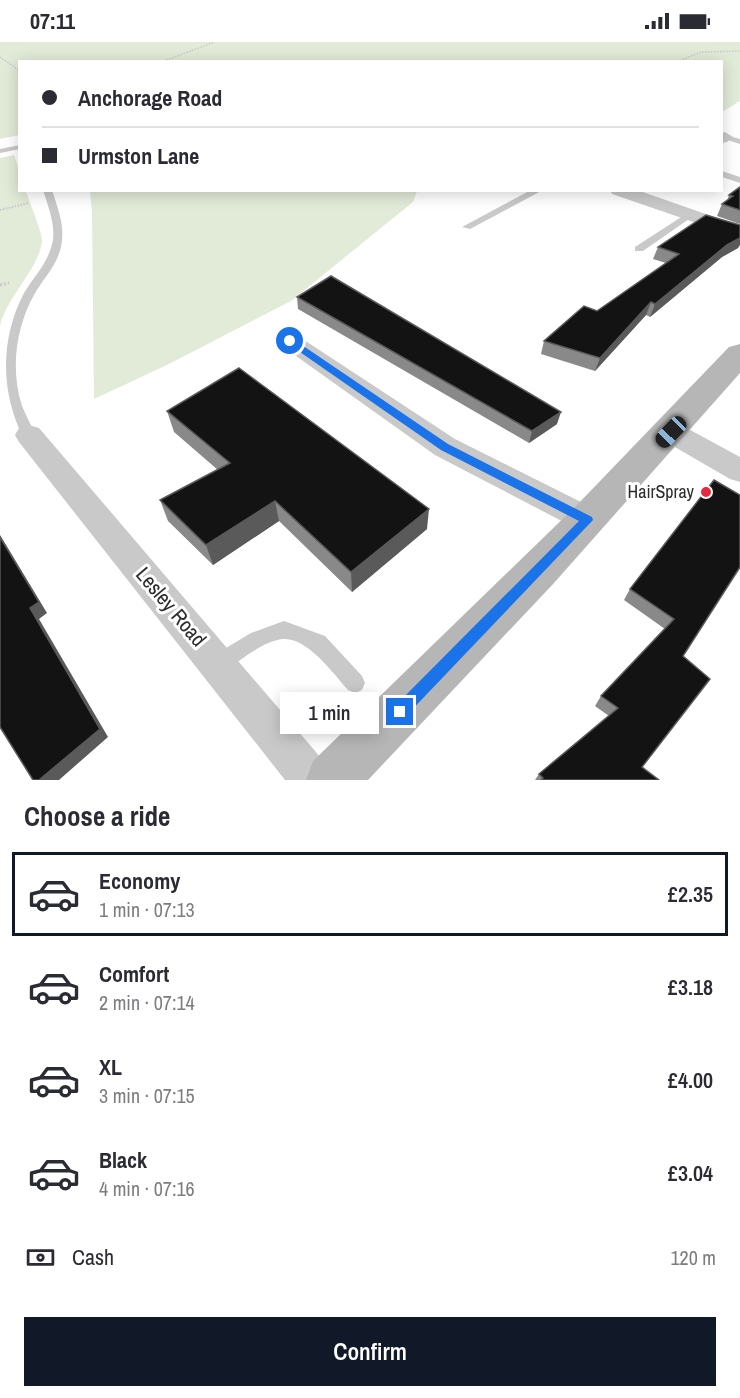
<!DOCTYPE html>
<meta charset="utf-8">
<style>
body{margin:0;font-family:"Archivo Narrow",sans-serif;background:#f7f7f7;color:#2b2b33;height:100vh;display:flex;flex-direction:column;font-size:22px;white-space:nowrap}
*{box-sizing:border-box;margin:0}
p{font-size:20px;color:#7c7c81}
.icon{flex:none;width:33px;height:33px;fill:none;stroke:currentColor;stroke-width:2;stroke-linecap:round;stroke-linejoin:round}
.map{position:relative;height:738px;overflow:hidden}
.side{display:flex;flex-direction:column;background:#fff;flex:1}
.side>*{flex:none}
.hud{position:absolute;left:18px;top:18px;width:705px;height:132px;border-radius:0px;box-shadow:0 3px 15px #0003;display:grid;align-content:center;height:132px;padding:0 24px;background:#fff}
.end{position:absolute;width:27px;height:27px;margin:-14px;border:8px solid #1a73e8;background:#fff;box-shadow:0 0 0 3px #fff}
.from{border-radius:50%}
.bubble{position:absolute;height:42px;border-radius:0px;background:#fff;box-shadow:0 3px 15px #0003;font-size:20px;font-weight:600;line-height:42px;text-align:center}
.car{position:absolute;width:18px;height:36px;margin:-18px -9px;border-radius:8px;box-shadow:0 0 4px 2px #0007;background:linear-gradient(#222 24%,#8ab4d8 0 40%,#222 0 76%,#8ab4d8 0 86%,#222 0)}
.hud b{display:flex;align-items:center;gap:21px;height:57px;font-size:22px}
.hud b+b{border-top:2px solid #e1e1e2}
.hud i{width:15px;height:15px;background:#2b2b33}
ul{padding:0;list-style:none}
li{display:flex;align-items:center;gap:18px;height:84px;margin:0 12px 9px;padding:0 12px;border:3px solid transparent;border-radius:0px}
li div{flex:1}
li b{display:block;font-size:22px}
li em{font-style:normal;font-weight:600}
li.on{border-color:#111827}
li>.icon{width:54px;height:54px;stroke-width:1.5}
h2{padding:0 24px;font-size:27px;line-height:72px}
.pay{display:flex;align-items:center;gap:15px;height:66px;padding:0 24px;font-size:22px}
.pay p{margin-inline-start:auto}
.action{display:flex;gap:12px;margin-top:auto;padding:12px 24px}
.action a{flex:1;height:69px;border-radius:0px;background:#111827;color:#fff;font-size:24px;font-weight:600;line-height:69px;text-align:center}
.status{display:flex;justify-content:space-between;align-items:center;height:42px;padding:0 30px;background:#fff;direction:ltr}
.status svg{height:16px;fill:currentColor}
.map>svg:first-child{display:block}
.green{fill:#e2ead8}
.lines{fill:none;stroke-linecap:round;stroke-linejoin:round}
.path-far2{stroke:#c9c9c9;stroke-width:1.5;stroke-dasharray:1.5 1.5;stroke-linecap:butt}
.path-far1{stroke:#c9c9c9;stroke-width:2;stroke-dasharray:1.5 1.5;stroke-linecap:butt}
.path{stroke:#c9c9c9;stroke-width:3;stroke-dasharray:2 2;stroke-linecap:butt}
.service{fill:#c9c9c9;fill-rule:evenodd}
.minor{fill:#c9c9c9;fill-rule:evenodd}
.secondary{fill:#b6b6b6;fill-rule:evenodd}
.wall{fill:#898989}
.shaded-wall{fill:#5a5a5a}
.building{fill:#131313;stroke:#5a5a5a;stroke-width:1.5}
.route{fill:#1a73e8}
.poi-dot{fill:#e62a3f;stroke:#fff;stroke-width:2}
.labels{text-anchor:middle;stroke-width:6;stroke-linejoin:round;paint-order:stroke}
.poi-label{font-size:18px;fill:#2c2c2c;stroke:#fff;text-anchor:end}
.near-street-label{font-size:21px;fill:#2c2c2c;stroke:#fff}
</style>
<div class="status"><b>07:11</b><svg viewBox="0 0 49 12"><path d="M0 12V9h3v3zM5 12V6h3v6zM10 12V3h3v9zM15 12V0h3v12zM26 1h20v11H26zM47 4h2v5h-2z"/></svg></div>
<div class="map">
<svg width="740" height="738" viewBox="0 0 740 738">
<rect width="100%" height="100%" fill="#fff"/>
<!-- green -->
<g class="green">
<path d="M0,0H740V59L722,70V20H20L19,93L0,97Z"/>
<path d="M14,113L19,128L20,148L26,149C29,159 42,190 42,198C41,224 6,256 0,284V116Z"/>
<path d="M90,149V148L417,149L413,160L291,259L169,322L94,357L92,169Z"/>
</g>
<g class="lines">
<!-- path-far2 -->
<g class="path-far2">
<path d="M0,15L20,29"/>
<path d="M161,20L215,0"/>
<path d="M677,20L701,10L740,9"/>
</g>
<!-- path-far1 -->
<path class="path-far1" d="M0,168L29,161"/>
<!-- path -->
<path class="path" d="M0,243L9,241"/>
<!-- service -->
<g class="service">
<path d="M722,92L740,97V102L722,96Z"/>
<path d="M20,103V107L0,111V107Z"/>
<path d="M722,129L740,135V141L722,135Z"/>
<path d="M43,148H52C57,164 64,181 62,198C60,220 46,233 35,251C16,284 10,327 22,364C26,374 31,383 36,393L34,397H24C0,350 0,297 24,251C35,233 49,220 53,198C55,181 48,164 43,148Z"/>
<path d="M531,148H543L470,187L462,185Z"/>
<path d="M689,170L694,173L692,175L643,209H635V205Z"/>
<path d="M284,579L325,594L362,634L365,641L362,648L355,651L348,648C333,631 307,595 283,597C263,599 241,618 225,629L218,631L211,629L209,622L211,615L251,591Z"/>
</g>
<!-- minor -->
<g class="minor">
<path d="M725,90L733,95L727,100L722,101V91Z"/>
<path d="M610,148H637L740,184V196L612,152Z"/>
<path d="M290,291L298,294L455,397L599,469L604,478L599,487L588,491L577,487L435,413L282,304L278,299L282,294Z"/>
<path d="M671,380L681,383L740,415V440L730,437L661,397L657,390L661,383Z"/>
<path d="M29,383L39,386L327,723L333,738H285L19,400L15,393L19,386Z"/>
</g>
<!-- secondary -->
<path class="secondary" d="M740,302V331L554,541L368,738H306L313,719L576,464L729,305Z"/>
</g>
<!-- wall -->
<g class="wall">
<path d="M740,145V182L717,174L722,162L727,159L729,153Z"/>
<path d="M658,205L738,206L722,215L650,275L646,273L595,329L541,312L544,299L597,269L666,221L653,217Z"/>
<path d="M297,255L557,382L529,401L298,267Z"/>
<path d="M167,369L427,487L352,550L279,479L213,523L168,479L160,458L218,428L174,390Z"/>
<path d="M714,438L683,614L642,725L659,738H535L539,732L609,674L595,664L601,654L665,587L624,558L630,547Z"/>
</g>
<!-- shaded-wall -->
<g class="shaded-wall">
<path d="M740,196V203L738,206L722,215L650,275L655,262L727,203Z"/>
<path d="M651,260L646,273L595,329L600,316Z"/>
<path d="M561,370L557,382L529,401L532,389Z"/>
<path d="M275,459L279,479L213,523L206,503Z"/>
<path d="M429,467L427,487L352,550L351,530Z"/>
<path d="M0,493L47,571L39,577L108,695L59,738H39L30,566L0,495Z"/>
</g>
<!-- building -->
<g class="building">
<path d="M740,145V168L722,162L733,154L729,153Z"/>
<path d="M706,173L740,183V196L727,203L655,262L651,260L600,316L544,299L584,264L597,269L679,212L658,205Z"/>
<path d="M331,234L561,370L532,389L297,255Z"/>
<path d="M239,326L429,467L351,530L275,459L206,503L160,458L230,421L167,369Z"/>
<path d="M714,438L740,453V525L683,614L710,637L642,725L659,738H541L543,736L539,732L618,666L601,654L674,577L630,547Z"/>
<path d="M0,495L39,560L30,566L100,687L39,738H33L0,685Z"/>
</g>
<!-- route -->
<path class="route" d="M287,297H293L448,402L592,475L593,478L405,675L400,677L394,675L392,670L394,665L579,479L441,408L287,301Z"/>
<!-- markers -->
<circle class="poi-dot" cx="706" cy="450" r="6"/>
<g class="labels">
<!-- poi labels -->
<g class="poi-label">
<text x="694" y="456">HairSpray</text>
</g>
<!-- near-street labels -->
<g class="near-street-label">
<text transform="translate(171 565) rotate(50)" y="7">Lesley Road</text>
</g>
</g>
</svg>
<i class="end from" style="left:290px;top:299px"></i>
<i class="end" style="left:400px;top:670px"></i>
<div class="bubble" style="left:280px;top:650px;width:99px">1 min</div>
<i class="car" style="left:671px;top:390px;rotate:224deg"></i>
<div class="hud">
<b><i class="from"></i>Anchorage Road</b>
<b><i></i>Urmston Lane</b>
</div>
</div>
<section class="side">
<h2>Choose a ride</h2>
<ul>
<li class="on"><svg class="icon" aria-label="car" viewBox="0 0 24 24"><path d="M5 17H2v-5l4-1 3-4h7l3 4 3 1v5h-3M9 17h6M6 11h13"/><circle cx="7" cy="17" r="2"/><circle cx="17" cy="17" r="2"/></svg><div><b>Economy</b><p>1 min · 07:13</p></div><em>£2.35</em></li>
<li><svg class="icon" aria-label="car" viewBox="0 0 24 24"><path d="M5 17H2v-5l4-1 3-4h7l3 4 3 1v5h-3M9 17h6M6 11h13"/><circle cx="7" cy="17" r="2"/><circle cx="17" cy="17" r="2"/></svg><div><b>Comfort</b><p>2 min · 07:14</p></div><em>£3.18</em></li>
<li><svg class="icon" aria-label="car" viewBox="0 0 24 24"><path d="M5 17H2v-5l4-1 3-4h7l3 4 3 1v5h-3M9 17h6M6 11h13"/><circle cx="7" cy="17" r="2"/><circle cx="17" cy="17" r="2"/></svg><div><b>XL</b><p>3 min · 07:15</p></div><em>£4.00</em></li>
<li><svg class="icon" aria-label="car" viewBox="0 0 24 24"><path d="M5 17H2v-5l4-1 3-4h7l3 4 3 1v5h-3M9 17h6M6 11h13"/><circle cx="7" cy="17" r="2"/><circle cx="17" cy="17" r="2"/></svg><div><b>Black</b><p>4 min · 07:16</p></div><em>£3.04</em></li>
</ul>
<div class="pay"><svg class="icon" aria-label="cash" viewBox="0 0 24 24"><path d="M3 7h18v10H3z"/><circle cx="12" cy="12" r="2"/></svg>Cash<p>120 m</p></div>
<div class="action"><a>Confirm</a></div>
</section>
